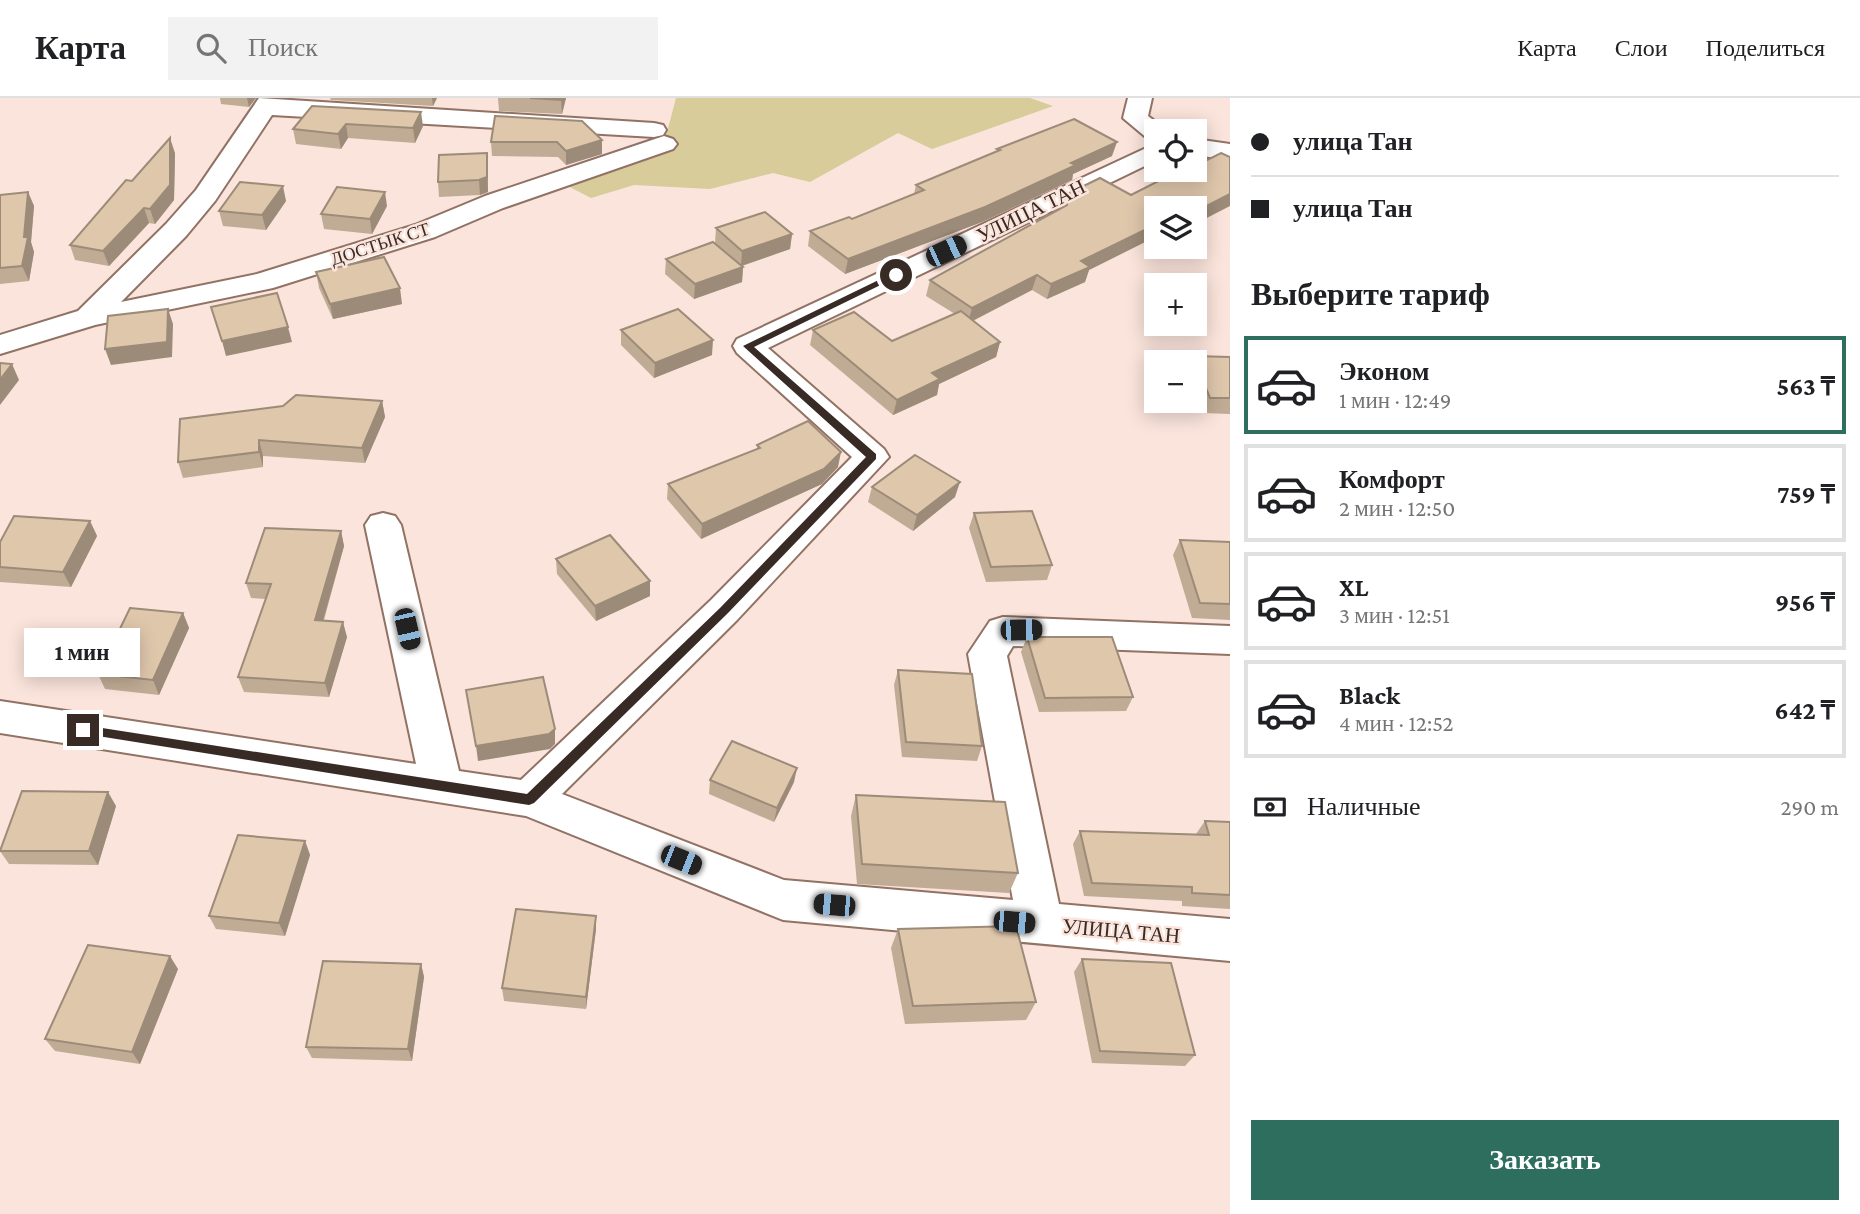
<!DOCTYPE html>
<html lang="ru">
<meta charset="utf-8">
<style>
body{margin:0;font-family:"Crimson Pro",serif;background:#f2f2f2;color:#202124;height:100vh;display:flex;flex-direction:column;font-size:26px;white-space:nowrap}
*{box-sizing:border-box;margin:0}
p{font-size:23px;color:#757577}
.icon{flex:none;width:38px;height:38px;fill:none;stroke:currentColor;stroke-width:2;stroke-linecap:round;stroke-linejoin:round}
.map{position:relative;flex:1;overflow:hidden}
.drawer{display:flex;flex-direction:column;background:#fff;width:630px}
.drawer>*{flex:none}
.top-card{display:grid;align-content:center;height:154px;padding:0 21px;background:#fff}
.fabs{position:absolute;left:1144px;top:21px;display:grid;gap:14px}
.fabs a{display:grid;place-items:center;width:63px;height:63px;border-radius:0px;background:#fff;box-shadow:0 4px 18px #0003;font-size:35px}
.end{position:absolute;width:32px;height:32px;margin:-16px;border:9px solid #382b25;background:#fff;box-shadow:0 0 0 4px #fff}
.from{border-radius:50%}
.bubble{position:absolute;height:49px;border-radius:0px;background:#fff;box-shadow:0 4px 18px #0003;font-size:23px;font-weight:700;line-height:49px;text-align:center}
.car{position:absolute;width:21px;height:42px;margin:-21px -10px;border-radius:9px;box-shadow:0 0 5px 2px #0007;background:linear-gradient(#222 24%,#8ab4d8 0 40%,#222 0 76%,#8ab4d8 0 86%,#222 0)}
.top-card b{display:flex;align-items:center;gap:24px;height:66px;font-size:26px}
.top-card b+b{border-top:2px solid #e0e0e0}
.top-card i{width:18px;height:18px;background:#202124}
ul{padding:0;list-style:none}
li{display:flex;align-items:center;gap:21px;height:98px;margin:0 14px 10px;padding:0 7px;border:4px solid #e0e0e0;border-radius:0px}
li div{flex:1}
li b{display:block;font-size:26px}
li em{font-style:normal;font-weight:700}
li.selected{border-color:#2d6e5e}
li>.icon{width:63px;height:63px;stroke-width:1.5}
h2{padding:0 21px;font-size:32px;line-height:84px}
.pay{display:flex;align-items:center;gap:18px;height:77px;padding:0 21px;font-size:26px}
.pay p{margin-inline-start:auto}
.cta{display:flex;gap:14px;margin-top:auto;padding:14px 21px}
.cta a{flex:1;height:80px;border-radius:0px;background:#2d6e5e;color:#fff;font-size:28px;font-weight:700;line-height:80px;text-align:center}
header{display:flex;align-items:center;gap:42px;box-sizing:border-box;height:98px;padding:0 35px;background:#fff;border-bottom:2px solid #e0e0e0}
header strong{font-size:33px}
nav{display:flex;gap:38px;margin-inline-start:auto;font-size:24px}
.search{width:490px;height:63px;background:#f2f2f2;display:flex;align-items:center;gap:18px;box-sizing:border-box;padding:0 24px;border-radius:0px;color:#757577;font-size:26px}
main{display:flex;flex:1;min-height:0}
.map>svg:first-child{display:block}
.green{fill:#d7cc9a}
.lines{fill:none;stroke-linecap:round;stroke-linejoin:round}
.minor-casing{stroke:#917264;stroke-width:4}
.minor{fill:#fff;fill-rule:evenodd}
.wall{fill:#c0ab94}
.shaded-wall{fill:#9c8b78}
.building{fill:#dfc7ac;stroke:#9c8b78;stroke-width:2}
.route{fill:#382b25}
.labels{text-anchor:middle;stroke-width:5;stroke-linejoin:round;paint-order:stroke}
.far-street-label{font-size:18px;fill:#382b25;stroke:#fae4db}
.street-label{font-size:21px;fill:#382b25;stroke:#fae4db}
</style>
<header>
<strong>Карта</strong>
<div class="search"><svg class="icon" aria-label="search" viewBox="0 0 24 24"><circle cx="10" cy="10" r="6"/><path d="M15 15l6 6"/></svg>Поиск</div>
<nav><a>Карта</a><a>Слои</a><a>Поделиться</a></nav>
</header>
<main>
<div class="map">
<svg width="1230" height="1116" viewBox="0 0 1230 1116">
<rect width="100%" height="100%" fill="#fae4db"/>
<!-- green -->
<path class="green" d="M676,0H1030L1053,8L932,51L898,35L810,84L773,75L710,91L634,87L591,100L560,84L664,46Z"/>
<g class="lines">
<defs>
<g id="minor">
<path d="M259,0L654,25L663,27L666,32L663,37L654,39L272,17L215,103L186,138L121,204L257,176L415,127L485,98L655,41L664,38L673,41L677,46L673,51L503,110L435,139L273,190L95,227L0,256V237L78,213L166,126L196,92Z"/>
<path d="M1128,0H1152L1148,18L1168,33H1157V43L1148,41L1123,20Z"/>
<path d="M1195,41L1230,46V62L1195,57Z"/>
<path d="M1144,51L1153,54L1157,59L1153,64L768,250L884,351L889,359L737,522L562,696L784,782L1013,802L968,556L990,523L1003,519L1230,528V556L1013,548L1007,558L1059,806L1230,821V863L783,822L526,718L0,635V603L416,666L365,427L371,418L383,415L395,418L401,427L459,673L521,682L711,502L852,359L737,255L733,248L737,241Z"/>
</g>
</defs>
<!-- minor casing -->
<use href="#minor" class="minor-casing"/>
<!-- minor -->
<use href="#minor" class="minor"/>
</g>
<!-- wall -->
<g class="wall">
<path d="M220,0H256L249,9L221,6Z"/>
<path d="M330,0H437L433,8L331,2Z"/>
<path d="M498,0H566L562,16L499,13Z"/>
<path d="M312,8L423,28L415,45L348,40L341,51L296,46L293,31Z"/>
<path d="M602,42V56L566,67L558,59L492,58L491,44Z"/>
<path d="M997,51L1112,58L1073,76L1072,82L982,124L845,176L808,148L810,133L852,121L914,96L916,87L997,54Z"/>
<path d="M175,55L174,102L155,126L149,125L109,168L75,162L70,147L132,83Z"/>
<path d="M488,70V94L480,97L439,99L438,84Z"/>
<path d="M28,94L34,108L31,144L34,154L29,183L0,186V97Z"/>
<path d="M1131,97L1195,110H1157V138L1089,172L1085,184L1047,201L1032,192L973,223L1000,244L996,259L939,286L937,297L893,317L810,247L813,232L892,243L955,216L926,198L930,182L1059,112L1063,98Z"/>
<path d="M286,103L266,132L223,128L219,113Z"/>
<path d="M387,108L372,136L324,131L321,116Z"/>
<path d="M716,130L792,136L790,151L742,168L743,169L742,184L694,201L665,176L666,161L715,145Z"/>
<path d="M316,174L402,206L333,221L319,190Z"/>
<path d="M621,232L712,257L654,280L621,247Z"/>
<path d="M1193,258L1230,259V316L1203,315L1195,296V264H1190Z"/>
<path d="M382,303L385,319L365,365L263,358V369L183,380L178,364Z"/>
<path d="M757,347L838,369L822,386L701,441L667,401L668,386L757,352Z"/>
<path d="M872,389L955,399L913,433L868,404Z"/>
<path d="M974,415L1052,467L1047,482L986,484L969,430Z"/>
<path d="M90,423L97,438L71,489L0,484V444Z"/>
<path d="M341,433L344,448L324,522L347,539L329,599L244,594L238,579L266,501L251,500L246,485Z"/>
<path d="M1180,442L1230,444V522L1192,520L1173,457Z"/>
<path d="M556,461L650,498L596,523L557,476Z"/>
<path d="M183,515L189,530L159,597L105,591L98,576Z"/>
<path d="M1027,539L1133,599L1126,613L1039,614L1021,554Z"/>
<path d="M898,572L982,648L977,663L902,659L894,587Z"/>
<path d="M710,682L794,684L774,724L709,696Z"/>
<path d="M856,697L1018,775L1009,795L857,786L851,718Z"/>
<path d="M116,708L98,767L9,766L0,753V752Z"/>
<path d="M1205,723L1230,724V811L1182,808V803L1084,798L1073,746L1080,733L1196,736Z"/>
<path d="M305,743L310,757L285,838L216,831L209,818Z"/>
<path d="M596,818V831L586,911L504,903L502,890Z"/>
<path d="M898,831L1036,904L1026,922L905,926L891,850Z"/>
<path d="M1082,861L1195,957L1185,968L1092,965L1074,874Z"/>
<path d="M421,866L424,879L412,963L312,960L306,949Z"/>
<path d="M178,871L140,966L55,953L45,941Z"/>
</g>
<!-- shaded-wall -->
<g class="shaded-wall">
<path d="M247,0H256L249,9Z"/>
<path d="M432,0H437L433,8Z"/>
<path d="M562,0H566L562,16L561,2Z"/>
<path d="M421,14L423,28L415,45L413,30Z"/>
<path d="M346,26L348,40L341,51L338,36Z"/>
<path d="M170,40L175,55L174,102L155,126L150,111Z"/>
<path d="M602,42V56L566,67V53Z"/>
<path d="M1117,44L1112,58L1073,76L1072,82L982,124L845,176L848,161Z"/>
<path d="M487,55L488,94L480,97L479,82Z"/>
<path d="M283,88L286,103L266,132L262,117Z"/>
<path d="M28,94L34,108L31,144L34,154L29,183L22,168Z"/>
<path d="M385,94L387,108L372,136L370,121Z"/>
<path d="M1230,96V108L1195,126V114Z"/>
<path d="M144,110L149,125L109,168L103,153Z"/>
<path d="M1157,126V138L1089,172L1085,184L1047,201L1051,186L1081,163Z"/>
<path d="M792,136L790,151L741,168L742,153Z"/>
<path d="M743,169L742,184L694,201L695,186Z"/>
<path d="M1037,177L1032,192L968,225L972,210Z"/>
<path d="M400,190L402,206L333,221L330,206Z"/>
<path d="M168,211L173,226L172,259L111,267L105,251Z"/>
<path d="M288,229L292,244L226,258L222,243Z"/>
<path d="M713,242L712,257L654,280L655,265Z"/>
<path d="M1000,244L996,259L939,286L937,297L893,317L897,302L932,275Z"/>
<path d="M12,266L19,282L0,307V282Z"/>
<path d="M382,303L385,319L365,365L362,350Z"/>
<path d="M259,342L263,358V369L259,354Z"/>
<path d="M841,354L838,369L822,386L701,441L702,426Z"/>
<path d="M960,384L955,399L913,433L917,417Z"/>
<path d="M90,423L97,438L71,489L63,474Z"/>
<path d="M341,433L344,448L319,537L315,522Z"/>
<path d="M650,483V498L596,523L595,508Z"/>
<path d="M183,515L189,530L159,597L153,582Z"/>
<path d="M343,524L347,539L329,599L325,585Z"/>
<path d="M555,631V646L550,651L478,663L476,648Z"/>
<path d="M797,670L794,684L774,724L777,710Z"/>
<path d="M108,694L116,708L98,767L89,753Z"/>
<path d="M305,743L310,757L285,838L279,825Z"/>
<path d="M596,818V831L586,911V899Z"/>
<path d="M170,858L178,871L140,966L132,954Z"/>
<path d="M421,866L424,879L412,963L408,951Z"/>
</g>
<!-- building -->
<g class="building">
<path d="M530,0H562L561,2Z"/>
<path d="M312,8L421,14L413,30L346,26L338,36L293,31Z"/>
<path d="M495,18L582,23L602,42L566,53L557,44H491Z"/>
<path d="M1074,21L1117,44L1071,65L1076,67L985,109L848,161L810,133L849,119L852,121L924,92L916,87L1000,52L997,51Z"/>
<path d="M170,40V87L150,111L144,110L103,153L70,147L126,82L132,83Z"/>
<path d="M487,55V79L479,82L438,84L439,57Z"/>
<path d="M1221,55L1230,59V96L1195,114V110H1157V126L1081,163L1090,169L1051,186L1037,177L972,210L930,182L1067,107L1063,98L1100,80L1131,97L1176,74L1181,76L1189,72H1195V68Z"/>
<path d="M240,84L283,88L262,117L219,113Z"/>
<path d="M337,89L385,94L370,121L321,116Z"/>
<path d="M28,94L24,139H28L22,168L0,170V97Z"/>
<path d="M765,114L792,136L742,153L716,130Z"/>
<path d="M713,144L743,169L695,186L666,161Z"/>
<path d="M384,159L400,190L330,206L316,174Z"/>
<path d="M277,195L288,229L222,243L211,209Z"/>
<path d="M168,211L167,244L105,251L108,218Z"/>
<path d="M678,211L713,242L655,265L621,232Z"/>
<path d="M961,213L1000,244L932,275L940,281L897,302L813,232L854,214L892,243Z"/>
<path d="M1193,258L1230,259V300H1210Z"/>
<path d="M0,265L12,266L0,282Z"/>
<path d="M296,297L382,303L362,350L259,342V354L178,364L180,321L283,308Z"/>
<path d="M808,323L841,354L824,371L702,426L668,386L760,350L757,347Z"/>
<path d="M915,357L960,384L917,417L872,389Z"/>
<path d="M1032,413L1052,467L991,469L974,415Z"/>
<path d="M14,418L90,423L63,474L0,469V444Z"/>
<path d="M265,430L341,433L315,522L343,524L325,585L238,579L271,486L246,485Z"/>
<path d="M610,437L650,483L595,508L556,461Z"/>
<path d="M1180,442L1230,444V506L1200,505Z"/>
<path d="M130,510L183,515L153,582L98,576Z"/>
<path d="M1027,539H1112L1133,599L1045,600Z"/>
<path d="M898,572L972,576L982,648L906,644Z"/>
<path d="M543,579L555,631L549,636L476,648L466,592Z"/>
<path d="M732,643L797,670L777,710L710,682Z"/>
<path d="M22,693L108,694L89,753H0Z"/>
<path d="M856,697L1005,704L1018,775L862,766Z"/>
<path d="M1205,723L1230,724V797L1192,795V789L1092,785L1080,733L1209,737Z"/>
<path d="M238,737L305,743L279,825L209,818Z"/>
<path d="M516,811L596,818L586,899L502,890Z"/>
<path d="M1016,828L1036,904L913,908L898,831Z"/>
<path d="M88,847L170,858L132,954L45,941Z"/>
<path d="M1082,861L1171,865L1195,957L1100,953Z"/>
<path d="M323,863L421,866L408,951L306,949Z"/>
</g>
<!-- route -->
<path class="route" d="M893,175L901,177L754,249L876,356V361L728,515L534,705L529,707L79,635V629L83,627L527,696L720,510L866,359L743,248Z"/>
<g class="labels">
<!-- far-street labels -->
<g class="far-street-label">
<text transform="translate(380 146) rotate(-18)" y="6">ДОСТЫК СТ</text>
</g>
<!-- street labels -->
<g class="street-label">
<text transform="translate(1031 113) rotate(-26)" y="7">УЛИЦА ТАН</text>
<text transform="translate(1121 833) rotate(5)" y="7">УЛИЦА ТАН</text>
</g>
</g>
</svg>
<div class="fabs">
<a><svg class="icon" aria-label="locate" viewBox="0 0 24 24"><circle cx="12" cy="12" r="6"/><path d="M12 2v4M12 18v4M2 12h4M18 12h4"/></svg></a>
<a><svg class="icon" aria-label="layers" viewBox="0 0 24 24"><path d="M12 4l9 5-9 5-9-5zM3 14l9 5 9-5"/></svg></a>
<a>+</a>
<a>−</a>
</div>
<i class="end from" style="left:896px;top:177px"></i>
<i class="end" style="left:83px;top:632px"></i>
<div class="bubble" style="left:24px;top:530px;width:116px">1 мин</div>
<i class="car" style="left:946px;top:153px;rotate:65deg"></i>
<i class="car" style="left:407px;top:531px;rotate:167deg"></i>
<i class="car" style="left:1021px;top:532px;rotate:89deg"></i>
<i class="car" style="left:681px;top:762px;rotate:112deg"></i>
<i class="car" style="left:834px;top:807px;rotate:275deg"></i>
<i class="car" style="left:1014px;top:824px;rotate:95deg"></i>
</div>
<section class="drawer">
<div class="top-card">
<b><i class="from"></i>улица Тан</b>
<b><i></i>улица Тан</b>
</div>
<h2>Выберите тариф</h2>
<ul>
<li class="selected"><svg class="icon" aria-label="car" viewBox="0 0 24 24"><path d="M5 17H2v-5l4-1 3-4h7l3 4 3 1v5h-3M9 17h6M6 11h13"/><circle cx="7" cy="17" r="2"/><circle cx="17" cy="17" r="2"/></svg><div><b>Эконом</b><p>1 мин · 12:49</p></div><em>563 ₸</em></li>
<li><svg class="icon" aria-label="car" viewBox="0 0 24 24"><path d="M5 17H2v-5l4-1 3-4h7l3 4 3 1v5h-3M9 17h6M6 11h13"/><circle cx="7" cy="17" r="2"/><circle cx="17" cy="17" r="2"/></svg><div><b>Комфорт</b><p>2 мин · 12:50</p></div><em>759 ₸</em></li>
<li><svg class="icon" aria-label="car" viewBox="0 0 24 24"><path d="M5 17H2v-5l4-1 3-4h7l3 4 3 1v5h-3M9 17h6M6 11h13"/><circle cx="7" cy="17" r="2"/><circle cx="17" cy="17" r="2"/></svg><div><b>XL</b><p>3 мин · 12:51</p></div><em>956 ₸</em></li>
<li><svg class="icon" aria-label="car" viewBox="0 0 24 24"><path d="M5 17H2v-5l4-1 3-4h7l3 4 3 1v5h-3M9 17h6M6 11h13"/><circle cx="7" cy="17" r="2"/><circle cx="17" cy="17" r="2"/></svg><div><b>Black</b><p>4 мин · 12:52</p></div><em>642 ₸</em></li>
</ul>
<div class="pay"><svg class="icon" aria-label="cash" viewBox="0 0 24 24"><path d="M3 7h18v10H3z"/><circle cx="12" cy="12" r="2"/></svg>Наличные<p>290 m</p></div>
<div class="cta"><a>Заказать</a></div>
</section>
</main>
